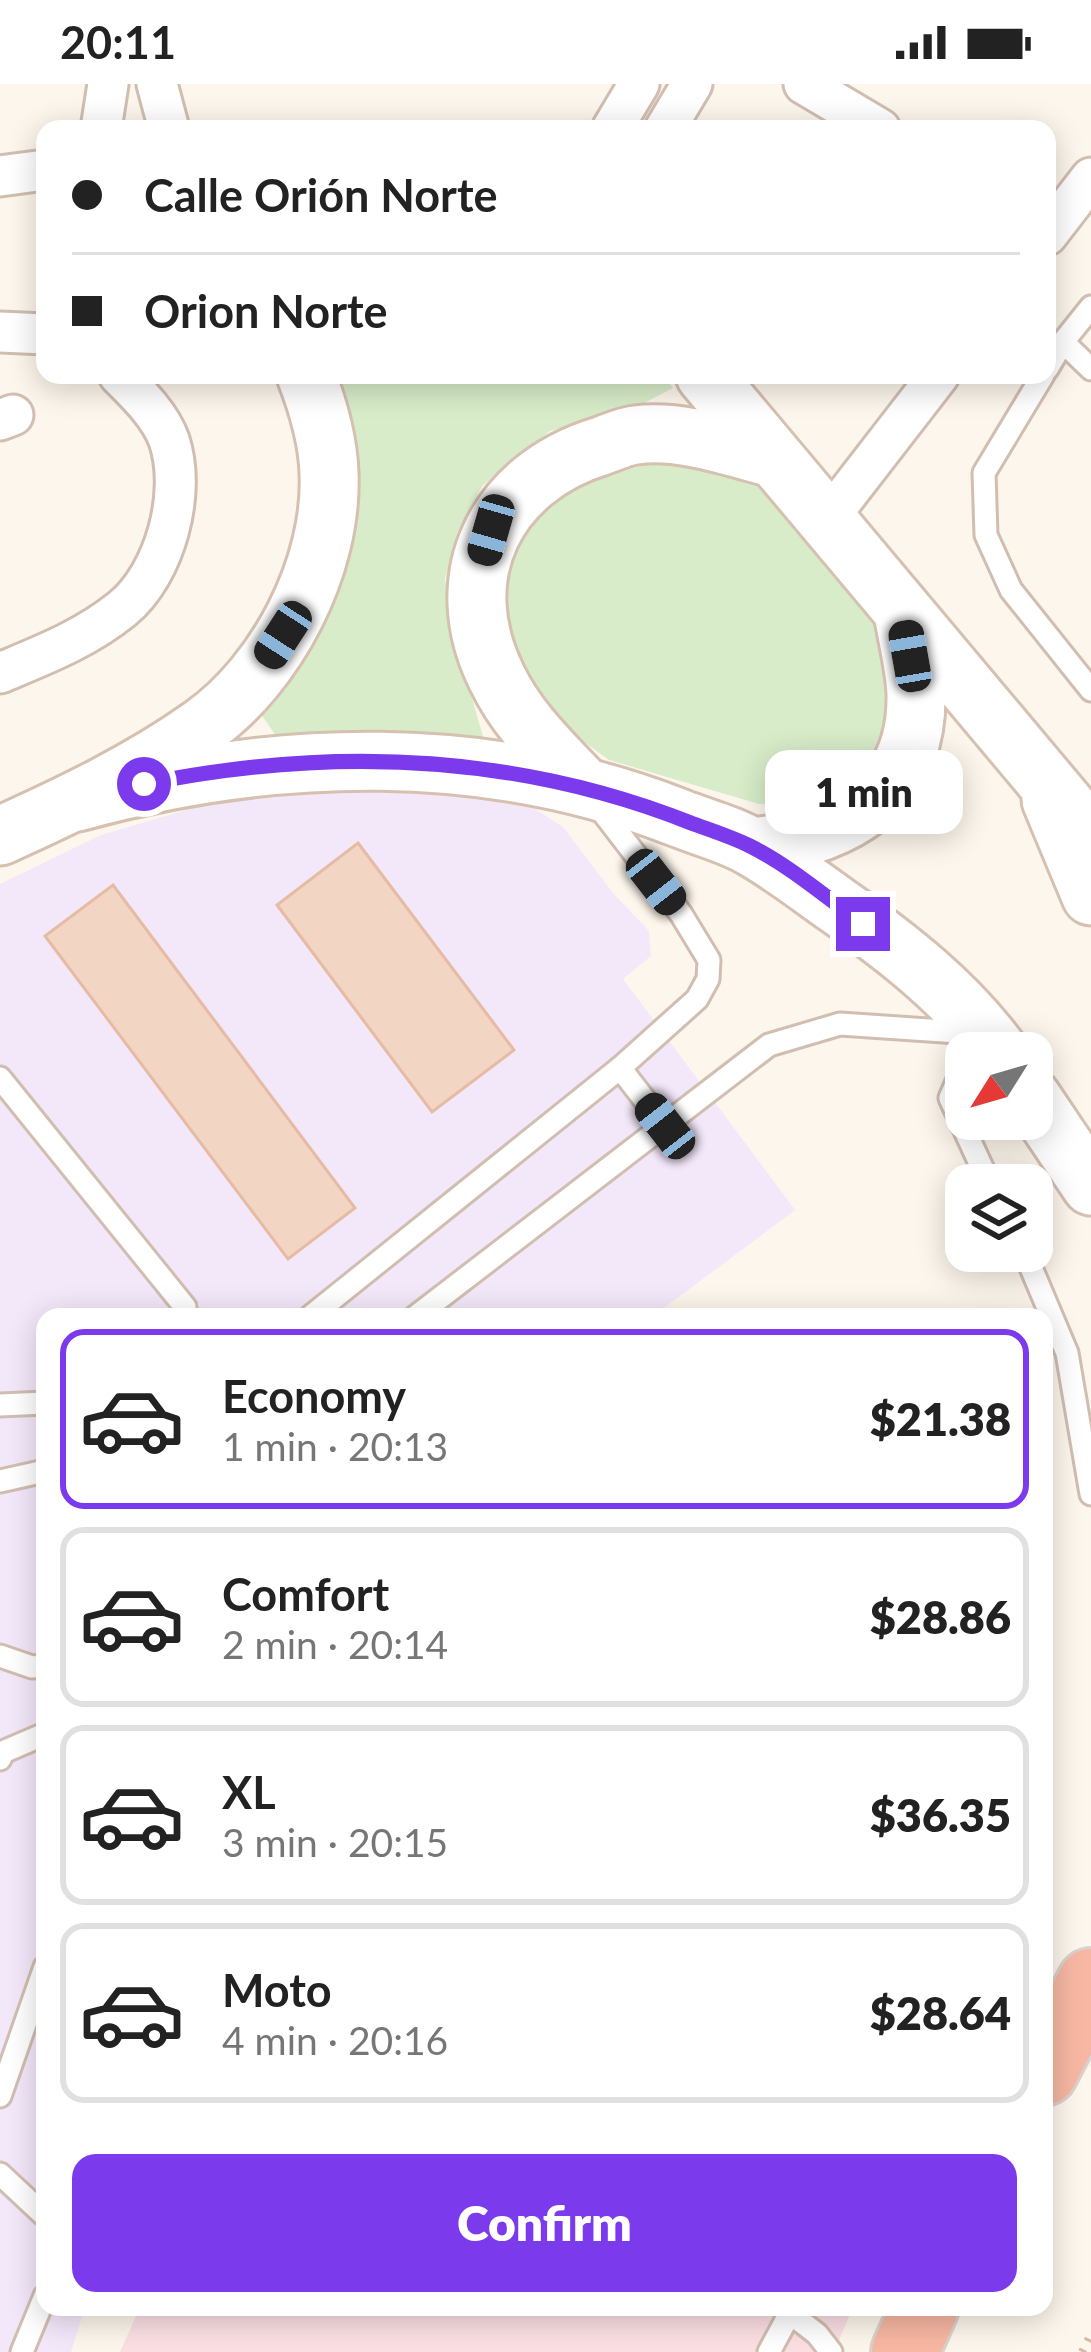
<!DOCTYPE html>
<meta charset="utf-8">
<style>
body{margin:0;font-family:Lato,sans-serif;background:#f6f6f6;color:#222;height:100vh;display:flex;flex-direction:column;font-size:45px;white-space:nowrap}
*{box-sizing:border-box;margin:0}
p{font-size:39px;color:#767676}
.icon{flex:none;width:66px;height:66px;fill:none;stroke:currentColor;stroke-width:2;stroke-linecap:round;stroke-linejoin:round}
.map{position:relative;flex:1;overflow:hidden}
.drawer{position:absolute;left:36px;top:1224px;width:1017px;height:1008px;display:flex;flex-direction:column;background:#fff;border-radius:24px;box-shadow:0 6px 30px #0003}
.drawer>*{flex:none}
.top-card{position:absolute;left:36px;top:36px;width:1020px;height:264px;border-radius:24px;box-shadow:0 6px 30px #0003;display:grid;align-content:center;height:264px;padding:0 36px;background:#fff}
.needle{width:78px;rotate:233deg}
.controls{position:absolute;left:945px;top:948px;display:grid;gap:24px}
.controls a{display:grid;place-items:center;width:108px;height:108px;border-radius:24px;background:#fff;box-shadow:0 6px 30px #0003;font-size:60px}
.end{position:absolute;width:54px;height:54px;margin:-27px;border:15px solid #7c3aed;background:#fff;box-shadow:0 0 0 6px #fff}
.from{border-radius:50%}
.bubble{position:absolute;height:84px;border-radius:24px;background:#fff;box-shadow:0 6px 30px #0003;font-size:39px;font-weight:800;line-height:84px;text-align:center}
.car{position:absolute;width:36px;height:72px;margin:-36px -18px;border-radius:15px;box-shadow:0 0 9px 3px #0007;background:linear-gradient(#222 24%,#8ab4d8 0 40%,#222 0 76%,#8ab4d8 0 86%,#222 0)}
.top-card b{display:flex;align-items:center;gap:42px;height:114px;font-size:45px}
.top-card b+b{border-top:3px solid #e0e0e0}
.top-card i{width:30px;height:30px;background:#222}
ul{padding:21px 0 0;list-style:none}
li{display:flex;align-items:center;gap:36px;height:180px;margin:0 24px 18px;padding:0 12px;border:6px solid #e0e0e0;border-radius:24px}
li div{flex:1}
li b{display:block;font-size:45px}
li em{font-style:normal;font-weight:800}
li.active{border-color:#7c3aed}
li>.icon{width:108px;height:108px;stroke-width:1.5}
.cta{display:flex;gap:24px;margin-top:auto;padding:24px 36px}
.cta a{flex:1;height:138px;border-radius:24px;background:#7c3aed;color:#fff;font-size:48px;font-weight:800;line-height:138px;text-align:center}
.status{display:flex;justify-content:space-between;align-items:center;height:84px;padding:0 60px;background:#fff;direction:ltr}
.status svg{height:33px;fill:currentColor}
.map>svg:first-child{display:block}
.education{fill:#f3e8fa}
.medical{fill:#fbdfe3}
.green{fill:#d8ecc9}
.building{fill:#f3d5c3;stroke:#e6bba3;stroke-width:3}
.lines{fill:none;stroke-linecap:round;stroke-linejoin:round}
.lane-casing{stroke:#d1beb0;stroke-width:27}
.street-casing{stroke:#d1beb0;stroke-width:45}
.secondary-casing{stroke:#d6c0b0;stroke-width:63}
.highway-casing{stroke:#dad1cd;stroke-width:72}
.path{stroke:#d9b8a5;stroke-width:8;stroke-dasharray:3 9;stroke-linecap:butt}
.lane{stroke:#fff;stroke-width:21}
.street{stroke:#fff;stroke-width:39}
.secondary{stroke:#fff;stroke-width:57}
.highway{stroke:#f7b7a3;stroke-width:66}
.route{stroke:#7c3aed;stroke-width:15}
</style>
<div class="status"><b>20:11</b><svg viewBox="0 0 49 12"><path d="M0 12V9h3v3zM5 12V6h3v6zM10 12V3h3v9zM15 12V0h3v12zM26 1h20v11H26zM47 4h2v5h-2z"/></svg></div>
<div class="map">
<svg width="1091" height="2268" viewBox="0 0 1091 2268">
<rect width="100%" height="100%" fill="#fdf6ec"/>
<!-- education -->
<path class="education" d="M427,703L521,716L563,743L613,809L649,847L651,872L623,895L795,1126L652,1233H45V2223H85L71,2268H0V800L101,751L248,708Z"/>
<!-- medical -->
<path class="medical" d="M140,2223H853L834,2268H120Z"/>
<!-- green -->
<g class="green">
<path d="M324,291H664L673,304L627,328L550,347L482,402L458,447L445,495L458,566L489,673L302,658L276,652L261,630L274,587Z"/>
<path d="M647,369L762,397L888,544L887,632L865,688L832,720H759L609,676L522,613L499,541L513,448L550,412Z"/>
</g>
<!-- building -->
<g class="building">
<path d="M358,759L514,966L432,1028L277,821Z"/>
<path d="M113,801L355,1124L288,1175L45,852Z"/>
</g>
<g class="lines">
<defs>
<g id="lane">
<path d="M1063,258L1091,223"/>
<path d="M1047,285L1063,258L1091,285"/>
<path d="M1043,291L984,389L986,451L1011,506L1091,606"/>
<path d="M620,984L665,1042"/>
<path d="M966,990L957,998L950,1014L990,1101"/>
<path d="M0,994L185,1223L181,1233"/>
<path d="M1024,1167L1067,1269L1091,1410"/>
<path d="M310,1233L620,984L697,915L708,895L709,876L681,830L598,722"/>
<path d="M415,1233L769,961L840,940L973,949"/>
<path d="M0,1321L45,1319"/>
<path d="M0,1397L45,1387"/>
<path d="M0,1572L32,1583L45,1582"/>
<path d="M0,1675L3,1668L45,1650"/>
<path d="M0,2012L45,1883"/>
<path d="M0,2090L45,2132"/>
<path d="M782,2223L817,2250L831,2268"/>
<path d="M22,2268L45,2212"/>
<path d="M769,2268L790,2229"/>
</g>
<g id="street">
<path d="M157,0L169,45"/>
<path d="M804,0L880,45"/>
<path d="M101,45L108,0"/>
<path d="M612,45L639,0"/>
<path d="M665,45L692,0"/>
<path d="M0,92L45,86"/>
<path d="M1047,151L1091,94"/>
<path d="M0,248L45,250"/>
<path d="M0,336L13,331"/>
<path d="M826,437L939,291"/>
<path d="M0,589C43,571 85,555 122,525C165,490 187,409 169,356C160,331 137,309 119,291"/>
</g>
<g id="secondary">
<path d="M705,291L1091,751"/>
<path d="M583,702C551,668 517,636 497,594C446,492 496,394 601,362C612,358 625,352 636,351C680,345 731,363 773,374"/>
<path d="M1051,716L1091,812"/>
<path d="M77,718C275,664 486,658 679,734C704,744 733,751 755,765C784,782 811,803 838,822C897,863 957,910 1000,969"/>
<path d="M0,752C69,721 140,687 202,643C277,590 333,482 329,389C328,355 318,322 306,291"/>
<path d="M752,763C842,753 918,713 916,610C915,583 907,554 903,528"/>
<path d="M1032,1014L1091,1102"/>
</g>
<g id="highway">
<path d="M1044,1988L1091,1898"/>
<path d="M905,2268L925,2223"/>
</g>
</defs>
<!-- lane casing -->
<use href="#lane" class="lane-casing"/>
<!-- street casing -->
<use href="#street" class="street-casing"/>
<!-- secondary casing -->
<use href="#secondary" class="secondary-casing"/>
<!-- highway casing -->
<use href="#highway" class="highway-casing"/>
<!-- path -->
<path class="path" d="M1082,2268L1091,2250"/>
<!-- lane -->
<use href="#lane" class="lane"/>
<!-- street -->
<use href="#street" class="street"/>
<!-- secondary -->
<use href="#secondary" class="secondary"/>
<!-- highway -->
<use href="#highway" class="highway"/>
</g>
<g class="lines">
<!-- route -->
<path class="route" d="M144,700C328,663 515,669 691,739C710,746 732,753 750,762C790,782 827,814 863,840"/>
</g>
</svg>
<div class="controls">
<a><svg class="needle" viewBox="-14 -14 28 28"><path d="M0-13l5 13h-10z" fill="#e53935"/><path d="M0 13l5-13h-10z" fill="#767676"/></svg></a>
<a><svg class="icon" aria-label="layers" viewBox="0 0 24 24"><path d="M12 4l9 5-9 5-9-5zM3 14l9 5 9-5"/></svg></a>
</div>
<i class="end from" style="left:144px;top:700px"></i>
<i class="end" style="left:863px;top:840px"></i>
<div class="bubble" style="left:765px;top:666px;width:198px">1 min</div>
<i class="car" style="left:491px;top:446px;rotate:196deg"></i>
<i class="car" style="left:283px;top:551px;rotate:213deg"></i>
<i class="car" style="left:910px;top:572px;rotate:350deg"></i>
<i class="car" style="left:656px;top:798px;rotate:142deg"></i>
<i class="car" style="left:665px;top:1042px;rotate:322deg"></i>
<div class="top-card">
<b><i class="from"></i>Calle Orión Norte</b>
<b><i></i>Orion Norte</b>
</div>
<section class="drawer">
<ul>
<li class="active"><svg class="icon" aria-label="car" viewBox="0 0 24 24"><path d="M5 17H2v-5l4-1 3-4h7l3 4 3 1v5h-3M9 17h6M6 11h13"/><circle cx="7" cy="17" r="2"/><circle cx="17" cy="17" r="2"/></svg><div><b>Economy</b><p>1 min · 20:13</p></div><em>$21.38</em></li>
<li><svg class="icon" aria-label="car" viewBox="0 0 24 24"><path d="M5 17H2v-5l4-1 3-4h7l3 4 3 1v5h-3M9 17h6M6 11h13"/><circle cx="7" cy="17" r="2"/><circle cx="17" cy="17" r="2"/></svg><div><b>Comfort</b><p>2 min · 20:14</p></div><em>$28.86</em></li>
<li><svg class="icon" aria-label="car" viewBox="0 0 24 24"><path d="M5 17H2v-5l4-1 3-4h7l3 4 3 1v5h-3M9 17h6M6 11h13"/><circle cx="7" cy="17" r="2"/><circle cx="17" cy="17" r="2"/></svg><div><b>XL</b><p>3 min · 20:15</p></div><em>$36.35</em></li>
<li><svg class="icon" aria-label="car" viewBox="0 0 24 24"><path d="M5 17H2v-5l4-1 3-4h7l3 4 3 1v5h-3M9 17h6M6 11h13"/><circle cx="7" cy="17" r="2"/><circle cx="17" cy="17" r="2"/></svg><div><b>Moto</b><p>4 min · 20:16</p></div><em>$28.64</em></li>
</ul>
<div class="cta"><a>Confirm</a></div>
</section>
</div>
